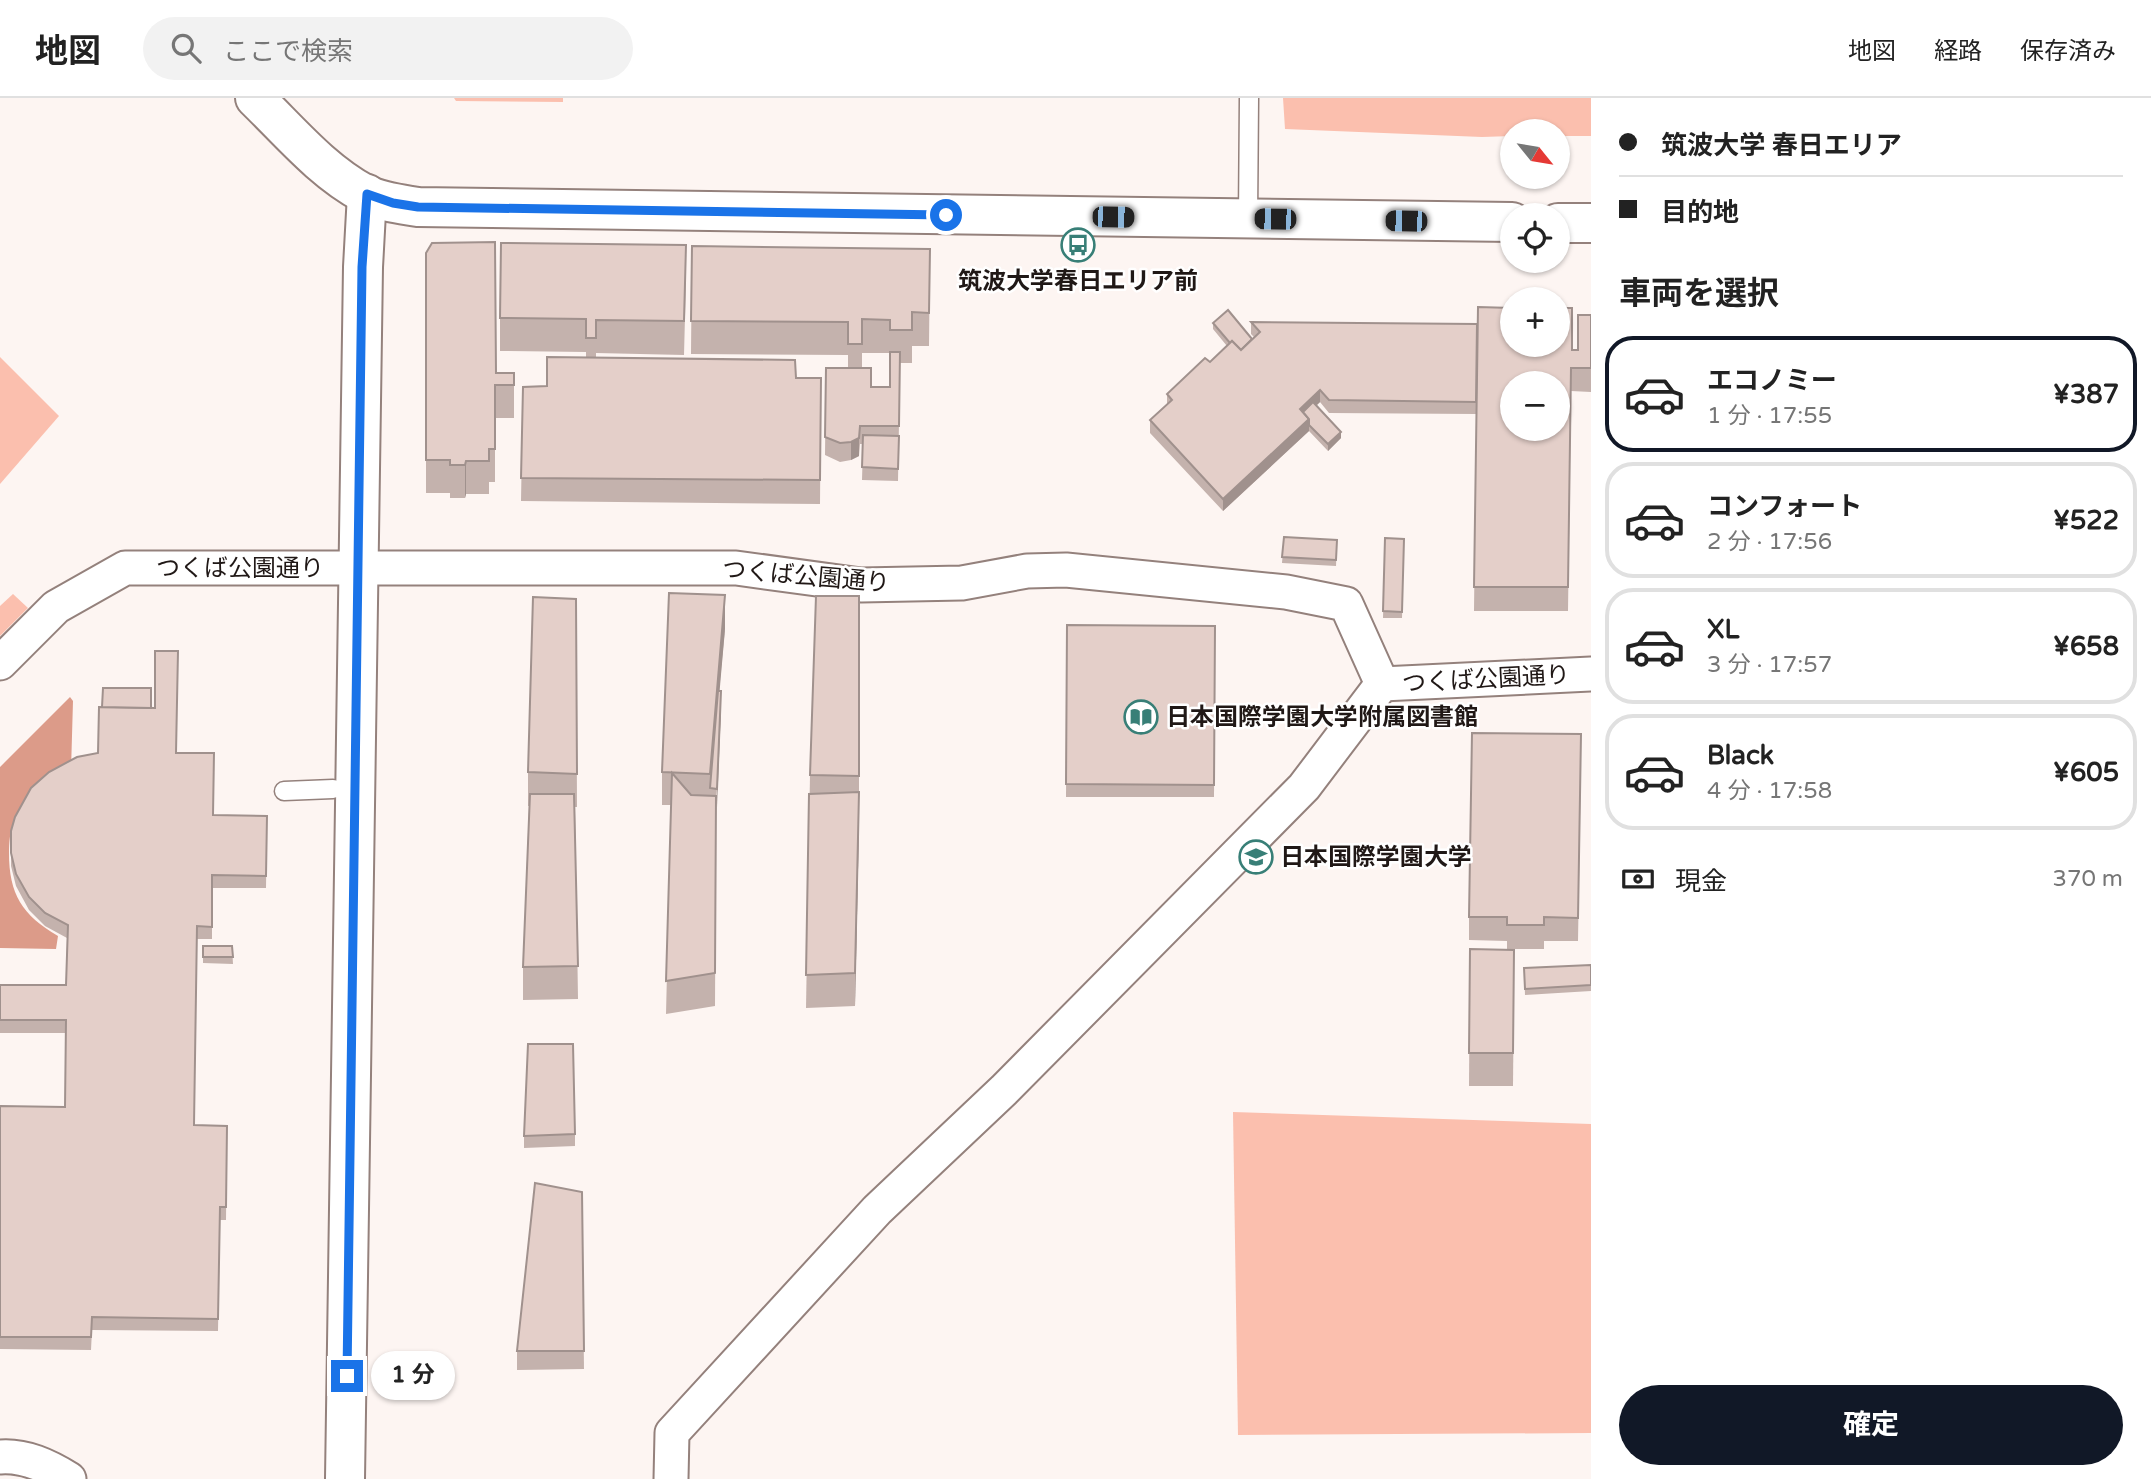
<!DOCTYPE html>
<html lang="ja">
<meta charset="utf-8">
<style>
body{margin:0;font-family:"Varela Round","Noto Sans JP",sans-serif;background:#f2f2f2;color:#222;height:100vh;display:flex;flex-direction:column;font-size:26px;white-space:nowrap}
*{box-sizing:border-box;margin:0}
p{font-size:23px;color:#767676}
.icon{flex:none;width:38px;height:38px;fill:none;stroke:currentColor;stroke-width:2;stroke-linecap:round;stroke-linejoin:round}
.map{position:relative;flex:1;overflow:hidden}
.drawer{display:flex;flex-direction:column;background:#fff;width:560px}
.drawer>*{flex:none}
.banner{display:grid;align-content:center;height:154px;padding:0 28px;background:#fff}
.needle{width:46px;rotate:120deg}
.fabs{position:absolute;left:1500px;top:21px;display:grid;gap:14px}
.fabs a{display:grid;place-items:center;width:70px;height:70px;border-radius:50%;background:#fff;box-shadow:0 2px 5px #0004;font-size:35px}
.end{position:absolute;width:32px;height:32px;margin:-16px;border:9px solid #1a73e8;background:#fff;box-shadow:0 0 0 4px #fff}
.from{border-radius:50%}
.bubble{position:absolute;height:49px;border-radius:24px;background:#fff;box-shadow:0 2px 5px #0004;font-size:23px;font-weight:700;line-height:49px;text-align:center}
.car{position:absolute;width:21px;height:42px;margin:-21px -10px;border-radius:9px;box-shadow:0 0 5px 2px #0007;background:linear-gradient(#222 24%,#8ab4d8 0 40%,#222 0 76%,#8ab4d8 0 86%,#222 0)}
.banner b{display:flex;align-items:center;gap:24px;height:66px;font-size:26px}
.banner b+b{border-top:2px solid #e0e0e0}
.banner i{width:18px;height:18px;background:#222}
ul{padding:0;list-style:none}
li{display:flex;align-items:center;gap:21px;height:116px;margin:0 14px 10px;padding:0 14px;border:4px solid #e0e0e0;border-radius:28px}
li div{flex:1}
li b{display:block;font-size:26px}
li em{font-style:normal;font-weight:700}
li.current{border-color:#111827}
li>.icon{width:63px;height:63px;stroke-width:1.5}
h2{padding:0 28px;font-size:32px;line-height:84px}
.pay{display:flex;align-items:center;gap:18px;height:77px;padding:0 28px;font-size:26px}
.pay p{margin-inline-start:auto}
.action{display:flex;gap:14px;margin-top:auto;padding:14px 28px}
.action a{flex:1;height:80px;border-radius:42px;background:#111827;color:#fff;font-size:28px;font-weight:700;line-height:80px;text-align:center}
header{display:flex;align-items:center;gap:42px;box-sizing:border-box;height:98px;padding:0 35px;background:#fff;border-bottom:2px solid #e0e0e0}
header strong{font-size:33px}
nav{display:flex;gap:38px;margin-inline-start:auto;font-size:24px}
.search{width:490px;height:63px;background:#f2f2f2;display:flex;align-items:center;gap:18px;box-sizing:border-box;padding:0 24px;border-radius:38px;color:#767676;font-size:26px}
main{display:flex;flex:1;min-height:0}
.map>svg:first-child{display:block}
.green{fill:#fbbfae}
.water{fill:#dc9b89}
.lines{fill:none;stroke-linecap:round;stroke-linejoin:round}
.lane-casing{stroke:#94817c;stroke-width:21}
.street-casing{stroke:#94817c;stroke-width:37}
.secondary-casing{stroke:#94817c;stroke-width:42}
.lane{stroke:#fff;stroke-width:18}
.street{stroke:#fff;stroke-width:33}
.secondary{stroke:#fff;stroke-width:38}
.wall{fill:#c4b2ad;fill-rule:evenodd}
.shaded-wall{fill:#a0918d}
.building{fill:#e4cfc9;stroke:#a0918d;stroke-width:2;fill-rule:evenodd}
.route{stroke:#1a73e8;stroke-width:9}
.labels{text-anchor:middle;stroke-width:5;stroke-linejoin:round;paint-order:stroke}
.poi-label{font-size:24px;font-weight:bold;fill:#201816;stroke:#fff;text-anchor:start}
.street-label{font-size:24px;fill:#201816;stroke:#fff}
</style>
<header>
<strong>地図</strong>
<div class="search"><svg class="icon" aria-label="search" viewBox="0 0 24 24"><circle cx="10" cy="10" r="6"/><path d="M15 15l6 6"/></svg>ここで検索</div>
<nav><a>地図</a><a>経路</a><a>保存済み</a></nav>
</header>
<main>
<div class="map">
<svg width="1591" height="1381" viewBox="0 0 1591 1381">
<rect width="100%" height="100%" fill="#fdf5f2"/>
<!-- green -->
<g class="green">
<path d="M454,0H563V4L456,3Z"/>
<path d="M1283,0H1591V38H1558V33H1512V38L1482,39L1285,31Z"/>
<path d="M0,259L59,318L0,386Z"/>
<path d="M13,496L28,510L0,538V508Z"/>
<path d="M1233,1014L1591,1026V1335L1238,1337Z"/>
</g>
<!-- water -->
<path class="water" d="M70,599L73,603L71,673C61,681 18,715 14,723C10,731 9,746 9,755C9,796 22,817 58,838L56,851L0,850V669Z"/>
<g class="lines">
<defs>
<g id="lane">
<path d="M1248,121L1249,0"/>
<path d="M284,693L333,691"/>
</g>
<g id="street">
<path d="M0,565L56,509L125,470H736L861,487L962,485L1027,473L1066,472L1286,494L1346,506L1382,586L1591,576"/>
<path d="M0,1359C25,1357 48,1368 69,1381"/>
<path d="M671,1381L672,1335L877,1112L1004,992L1304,689L1382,586"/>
</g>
<g id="secondary">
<path d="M255,0C290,34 322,73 365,96C381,104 400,106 418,109L1512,124"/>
<path d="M1558,125H1591"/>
<path d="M345,1381L363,169L367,96"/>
</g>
</defs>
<!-- lane casing -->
<use href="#lane" class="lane-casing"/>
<!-- street casing -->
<use href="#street" class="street-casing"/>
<!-- secondary casing -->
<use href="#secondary" class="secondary-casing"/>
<!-- lane -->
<use href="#lane" class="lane"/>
<!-- street -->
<use href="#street" class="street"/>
<!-- secondary -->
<use href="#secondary" class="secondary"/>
</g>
<!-- wall -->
<g class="wall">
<path d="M692,148L930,151L929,248H912V265H900L898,383L862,382L863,346H860L859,358L851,362L840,364L825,357L826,270H848V257L691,256ZM862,255H890V289H871L862,270Z"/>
<path d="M426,155L496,275H514V320H495V384H489V396H466L465,400H450V395H426Z"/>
<path d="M686,180L684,257L596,255V260L796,280H821L820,406L521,403L523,289L547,288L586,259V254L500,253V220Z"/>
<path d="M1591,217V294L1571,293L1568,513H1474L1477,265L1476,316L1329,315L1320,304L1316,308L1341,340L1328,353L1309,333L1223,413L1150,335V322L1167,306V296L1210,264L1227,248L1213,231V225L1252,241L1254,239L1251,236V224L1578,252Z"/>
<path d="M1284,439L1337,442L1336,468L1282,465Z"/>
<path d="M1385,440L1404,441L1402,520H1383Z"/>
<path d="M859,498V727L855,908L806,910L810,677Z"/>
<path d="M576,501L577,709H575L578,901L523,902V869L529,708H528V674Z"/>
<path d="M1067,527L1215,528L1214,699H1066Z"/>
<path d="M725,531L719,593L721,612L716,709L715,908L666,916L671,707H662V674Z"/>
<path d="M102,609L151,610L176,655L213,717L267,718L266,790H212V841H197L194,1027L227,1028L226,1122H220L218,1233L92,1232L91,1252L0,1251V1008L65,1009L66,935H0V887H66L67,840L45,828L29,812L16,788L11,768V733L98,655Z"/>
<path d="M1581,660L1578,843H1544V851H1507V843L1469,842V819Z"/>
<path d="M203,848H232L233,866L203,865Z"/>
<path d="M1470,851L1514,885L1513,988H1469Z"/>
<path d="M1591,867V893L1525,897L1524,870Z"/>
<path d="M575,1036V1048L524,1050V1038Z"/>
<path d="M582,1094L584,1271L517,1272V1253Z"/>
</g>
<!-- shaded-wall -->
<g class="shaded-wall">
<path d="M1320,292V304L1303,320L1300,311Z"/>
<path d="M1309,321V333L1223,413V401Z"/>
<path d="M1341,334V340L1328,353V346Z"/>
<path d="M859,340V358L851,362V344Z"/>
<path d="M466,363V396L465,400V367Z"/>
<path d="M725,497V531L711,691L710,690V676Z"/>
<path d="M721,593V612L717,709V691Z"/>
<path d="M859,694V727L855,908V875Z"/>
</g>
<!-- building -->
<g class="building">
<path d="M495,144L496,275H514V287H495V351H489V363H466L465,367H450V362H426V155L432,145Z"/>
<path d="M501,145L686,147L684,223L596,222V240H586V221L500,220Z"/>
<path d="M692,148L930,151L929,215L912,214V232H890V222L862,221V246H848V224L691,223Z"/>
<path d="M1478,209L1512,210V247H1558V210H1572V252H1578V217H1591V270H1571L1568,489H1474ZM1512,285H1558V331H1512Z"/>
<path d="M1228,212L1252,241L1241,252L1232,243L1230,245L1213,225Z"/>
<path d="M1251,224L1477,226L1476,304L1329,302L1320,292L1300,311L1309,321L1223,401L1150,322L1172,302L1167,296L1205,260L1210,264L1232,243L1241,252L1260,234Z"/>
<path d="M890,254H900L899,328H860L859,340L851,344L840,345L825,339L826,270H871V289H890Z"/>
<path d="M547,259L795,262L796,280H821L820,382L521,380L523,289L547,288Z"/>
<path d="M1313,304L1341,334L1328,346L1309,327V321L1303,314Z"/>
<path d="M863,337L899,338L898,371L862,369Z"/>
<path d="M1284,439L1337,442L1336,462L1282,459Z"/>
<path d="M1385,440L1404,441L1402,514L1383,513Z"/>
<path d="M669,495L725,497L710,676L662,674Z"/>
<path d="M816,498H859V678L810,677Z"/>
<path d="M533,499L576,501L577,676L528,674Z"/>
<path d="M1067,527L1215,528L1214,687L1066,686Z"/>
<path d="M155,553H178L176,655H214L213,717L267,718L266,778L212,777V829L197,828L194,1027L227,1028L226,1109H220L218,1221L92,1219L91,1239H0V1008L65,1009L66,922H0V887H66L68,827L45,815L29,799L16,776L11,755V733L15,719L31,690L49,674L77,659L98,655L99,609L155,610Z"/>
<path d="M103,590H151V610L102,609Z"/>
<path d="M718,593H721L717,691L710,690Z"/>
<path d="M1472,635L1581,636L1578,820L1544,819V827H1507V819H1469Z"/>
<path d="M672,675L691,697L716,698L715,875L666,883Z"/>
<path d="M859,694L855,875L806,877L809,696Z"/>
<path d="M530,696H574L578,868L523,869Z"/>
<path d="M203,848H232L233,859H203Z"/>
<path d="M1470,851L1514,852L1513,955H1469Z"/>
<path d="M1591,867V887L1525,891L1524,870Z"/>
<path d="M528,946H573L575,1036L524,1038Z"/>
<path d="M535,1085L582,1094L584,1253H517Z"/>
</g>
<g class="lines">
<!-- route -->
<path class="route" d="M347,1278L362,169L367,96L393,105L418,109L946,117"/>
</g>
<!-- icons -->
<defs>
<symbol id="bus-ring" viewBox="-11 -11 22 22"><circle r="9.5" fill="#fff" stroke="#387f77" stroke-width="1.5"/><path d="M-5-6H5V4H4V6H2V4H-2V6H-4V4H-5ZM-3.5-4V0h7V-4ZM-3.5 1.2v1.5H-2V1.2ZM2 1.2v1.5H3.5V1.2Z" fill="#387f77"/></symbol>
<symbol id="library-ring" viewBox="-11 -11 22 22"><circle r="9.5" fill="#fff" stroke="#387f77" stroke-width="1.5"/><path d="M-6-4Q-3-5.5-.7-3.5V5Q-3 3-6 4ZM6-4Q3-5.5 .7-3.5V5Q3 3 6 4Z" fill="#387f77"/></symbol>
<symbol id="university-ring" viewBox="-11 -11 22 22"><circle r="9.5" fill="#fff" stroke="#387f77" stroke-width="1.5"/><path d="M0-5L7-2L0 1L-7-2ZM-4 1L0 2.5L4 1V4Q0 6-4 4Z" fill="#387f77"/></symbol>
</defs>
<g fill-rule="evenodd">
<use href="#bus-ring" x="1059" y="128" width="38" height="38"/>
<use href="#library-ring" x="1122" y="600" width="38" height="38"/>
<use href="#university-ring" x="1237" y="740" width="38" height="38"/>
</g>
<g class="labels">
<!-- poi labels -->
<g class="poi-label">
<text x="1078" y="191" text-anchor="middle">筑波大学春日エリア前</text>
<text x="1166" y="627">日本国際学園大学附属図書館</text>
<text x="1280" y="767">日本国際学園大学</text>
</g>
<!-- street labels -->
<g class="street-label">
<text x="240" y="478">つくば公園通り</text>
<text transform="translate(806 478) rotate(5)" y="8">つくば公園通り</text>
<text transform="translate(1486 581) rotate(-3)" y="8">つくば公園通り</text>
</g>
</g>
</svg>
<div class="fabs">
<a><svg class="needle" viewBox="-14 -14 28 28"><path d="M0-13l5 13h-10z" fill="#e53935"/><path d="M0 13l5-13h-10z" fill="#767676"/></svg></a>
<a><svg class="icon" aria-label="locate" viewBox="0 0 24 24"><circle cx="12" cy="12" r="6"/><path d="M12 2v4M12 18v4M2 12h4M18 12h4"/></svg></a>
<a>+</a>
<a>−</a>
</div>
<i class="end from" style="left:946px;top:117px"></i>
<i class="end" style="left:347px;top:1278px"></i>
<div class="bubble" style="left:371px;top:1253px;width:84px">1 分</div>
<i class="car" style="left:1113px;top:119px;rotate:91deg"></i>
<i class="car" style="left:1275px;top:121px;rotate:271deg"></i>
<i class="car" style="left:1406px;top:123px;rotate:271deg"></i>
</div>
<section class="drawer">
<div class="banner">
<b><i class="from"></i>筑波大学 春日エリア</b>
<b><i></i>目的地</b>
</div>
<h2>車両を選択</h2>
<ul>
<li class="current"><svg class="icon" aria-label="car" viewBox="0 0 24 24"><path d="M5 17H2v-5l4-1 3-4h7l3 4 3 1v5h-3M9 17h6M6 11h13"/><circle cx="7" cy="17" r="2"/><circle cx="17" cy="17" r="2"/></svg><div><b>エコノミー</b><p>1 分 · 17:55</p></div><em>¥387</em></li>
<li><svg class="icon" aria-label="car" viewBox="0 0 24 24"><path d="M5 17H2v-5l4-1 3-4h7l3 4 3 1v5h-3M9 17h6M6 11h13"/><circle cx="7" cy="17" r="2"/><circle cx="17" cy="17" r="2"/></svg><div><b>コンフォート</b><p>2 分 · 17:56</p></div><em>¥522</em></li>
<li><svg class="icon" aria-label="car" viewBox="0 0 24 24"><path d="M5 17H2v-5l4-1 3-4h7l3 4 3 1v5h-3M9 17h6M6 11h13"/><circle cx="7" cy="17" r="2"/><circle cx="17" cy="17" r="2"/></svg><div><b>XL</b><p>3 分 · 17:57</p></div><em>¥658</em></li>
<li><svg class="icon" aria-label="car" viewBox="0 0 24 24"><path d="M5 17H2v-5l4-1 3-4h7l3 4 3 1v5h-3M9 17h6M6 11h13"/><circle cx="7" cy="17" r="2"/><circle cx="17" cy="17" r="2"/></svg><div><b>Black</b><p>4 分 · 17:58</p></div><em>¥605</em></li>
</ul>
<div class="pay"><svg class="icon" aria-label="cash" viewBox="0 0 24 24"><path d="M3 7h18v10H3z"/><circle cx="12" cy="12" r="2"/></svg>現金<p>370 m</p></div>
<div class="action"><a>確定</a></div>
</section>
</main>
